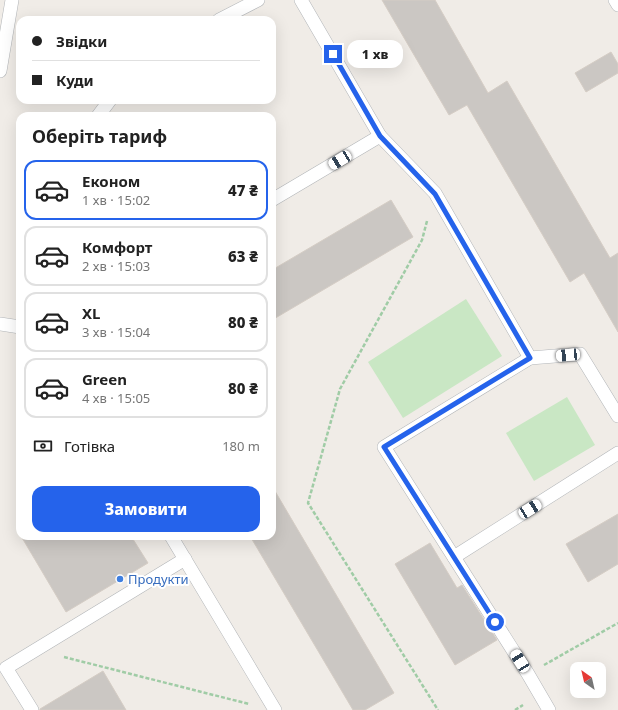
<!DOCTYPE html>
<html lang="uk">
<meta charset="utf-8">
<style>
body{margin:0;font-family:"Noto Sans",sans-serif;background:#f6f6f6;color:#222;height:100vh;display:flex;flex-direction:column;font-size:15px;white-space:nowrap}
*{box-sizing:border-box;margin:0}
p{font-size:13px;color:#767676}
.icon{flex:none;width:22px;height:22px;fill:none;stroke:currentColor;stroke-width:2;stroke-linecap:round;stroke-linejoin:round}
.map{position:relative;flex:1;overflow:hidden}
.side{position:absolute;left:16px;top:112px;width:260px;height:428px;display:flex;flex-direction:column;background:#fff;border-radius:12px;box-shadow:0 4px 16px #0002}
.side>*{flex:none}
.guide{position:absolute;left:16px;top:16px;width:260px;height:88px;border-radius:12px;box-shadow:0 4px 16px #0002;display:grid;align-content:center;height:88px;padding:0 16px;background:#fff}
.needle{width:26px;rotate:326deg}
.buttons{position:absolute;left:570px;top:662px;display:grid;gap:8px}
.buttons a{display:grid;place-items:center;width:36px;height:36px;border-radius:8px;background:#fff;box-shadow:0 4px 16px #0002;font-size:20px}
.end{position:absolute;width:18px;height:18px;margin:-9px;border:5px solid #2563eb;background:#fff;box-shadow:0 0 0 2px #fff}
.from{border-radius:50%}
.bubble{position:absolute;height:28px;border-radius:12px;background:#fff;box-shadow:0 4px 16px #0002;font-size:13px;font-weight:800;line-height:28px;text-align:center}
.car{position:absolute;width:12px;height:24px;margin:-12px -6px;border-radius:5px;box-shadow:0 0 3px 1px #0007;background:linear-gradient(#fff 24%,#345 0 40%,#fff 0 76%,#345 0 86%,#fff 0)}
.guide b{display:flex;align-items:center;gap:14px;height:38px;font-size:15px}
.guide b+b{border-top:1px solid #e0e0e0}
.guide i{width:10px;height:10px;background:#222}
ul{padding:0;list-style:none}
li{display:flex;align-items:center;gap:12px;height:60px;margin:0 8px 6px;padding:0 8px;border:2px solid #e0e0e0;border-radius:12px}
li div{flex:1}
li b{display:block;font-size:15px}
li em{font-style:normal;font-weight:800}
li.active{border-color:#2563eb}
li>.icon{width:36px;height:36px;stroke-width:1.5}
h2{padding:0 16px;font-size:18px;line-height:48px}
.pay{display:flex;align-items:center;gap:10px;height:44px;padding:0 16px;font-size:15px}
.pay p{margin-inline-start:auto}
.action{display:flex;gap:8px;margin-top:auto;padding:8px 16px}
.action a{flex:1;height:46px;border-radius:12px;background:#2563eb;color:#fff;font-size:16px;font-weight:800;line-height:46px;text-align:center}
.map>svg:first-child{display:block}
.green{fill:#c9e7c4}
.building{fill:#cbc7c3;stroke:#d5cdc5}
.lines{fill:none;stroke-linecap:round;stroke-linejoin:round}
.service-casing{stroke:#b2b5b8;stroke-width:14}
.path{stroke:#a0cca6;stroke-width:2.5;stroke-dasharray:4 2;stroke-linecap:butt}
.service{stroke:#fff;stroke-width:13}
.route{stroke:#2563eb;stroke-width:5}
.shop-dot{fill:#3f7fe0;stroke:#fff;stroke-width:1.5}
.labels{text-anchor:middle;stroke-width:4;stroke-linejoin:round;paint-order:stroke}
.shop-label{font-size:13px;fill:#366cbe;stroke:#fff;text-anchor:start}
</style>
<div class="map">
<svg width="618" height="710" viewBox="0 0 618 710">
<rect width="100%" height="100%" fill="#f0ece7"/>
<!-- green -->
<g class="green">
<path d="M466,299L502,356L403,418L368,362Z"/>
<path d="M567,397L595,445L534,481L506,433Z"/>
</g>
<!-- building -->
<g class="building">
<path d="M382,0H435L488,93L507,81L610,258L618,253V332L584,273L570,282L467,105L449,115Z"/>
<path d="M611,52L618,64V73L586,92L575,73Z"/>
<path d="M391,200L413,237L272,320V270Z"/>
<path d="M272,486L394,693L365,710H353L250,536H272Z"/>
<path d="M618,514V564L588,582L566,544Z"/>
<path d="M21,536H131L148,563L66,612Z"/>
<path d="M430,543L457,588L462,585L497,640L455,665L395,564Z"/>
<path d="M103,671L126,710H40V709Z"/>
</g>
<g class="lines">
<defs>
<g id="service">
<path d="M301,0L380,136L435,193L530,358"/>
<path d="M615,0L618,5"/>
<path d="M219,20L258,0"/>
<path d="M0,71L12,0"/>
<path d="M98,116L110,100"/>
<path d="M272,200L380,136"/>
<path d="M0,324L20,327"/>
<path d="M171,536L275,710"/>
<path d="M454,557L618,453"/>
<path d="M32,710L6,668L185,559"/>
<path d="M549,710L528,674L384,447L530,358L580,354L618,416"/>
</g>
</defs>
<!-- service casing -->
<use href="#service" class="service-casing"/>
<!-- path -->
<g class="path">
<path d="M427,221L422,240L340,389L308,503L438,710"/>
<path d="M64,657L249,704"/>
<path d="M544,665L618,623"/>
<path d="M515,710L523,705"/>
</g>
<!-- service -->
<use href="#service" class="service"/>
</g>
<g class="lines">
<!-- route -->
<path class="route" d="M333,54L380,136L435,194L530,358L384,447L495,622"/>
</g>
<!-- markers -->
<circle class="shop-dot" cx="120" cy="579" r="4"/>
<g class="labels">
<!-- shop labels -->
<g class="shop-label">
<text x="128" y="584">Продукти</text>
</g>
</g>
</svg>
<div class="buttons">
<a><svg class="needle" viewBox="-14 -14 28 28"><path d="M0-13l5 13h-10z" fill="#e53935"/><path d="M0 13l5-13h-10z" fill="#767676"/></svg></a>
</div>
<i class="end from" style="left:495px;top:622px"></i>
<i class="end" style="left:333px;top:54px"></i>
<div class="bubble" style="left:347px;top:40px;width:56px">1 хв</div>
<i class="car" style="left:340px;top:160px;rotate:239deg"></i>
<i class="car" style="left:568px;top:355px;rotate:265deg"></i>
<i class="car" style="left:530px;top:509px;rotate:58deg"></i>
<i class="car" style="left:520px;top:661px;rotate:328deg"></i>
<div class="guide">
<b><i class="from"></i>Звідки</b>
<b><i></i>Куди</b>
</div>
<section class="side">
<h2>Оберіть тариф</h2>
<ul>
<li class="active"><svg class="icon" aria-label="car" viewBox="0 0 24 24"><path d="M5 17H2v-5l4-1 3-4h7l3 4 3 1v5h-3M9 17h6M6 11h13"/><circle cx="7" cy="17" r="2"/><circle cx="17" cy="17" r="2"/></svg><div><b>Економ</b><p>1 хв · 15:02</p></div><em>47 ₴</em></li>
<li><svg class="icon" aria-label="car" viewBox="0 0 24 24"><path d="M5 17H2v-5l4-1 3-4h7l3 4 3 1v5h-3M9 17h6M6 11h13"/><circle cx="7" cy="17" r="2"/><circle cx="17" cy="17" r="2"/></svg><div><b>Комфорт</b><p>2 хв · 15:03</p></div><em>63 ₴</em></li>
<li><svg class="icon" aria-label="car" viewBox="0 0 24 24"><path d="M5 17H2v-5l4-1 3-4h7l3 4 3 1v5h-3M9 17h6M6 11h13"/><circle cx="7" cy="17" r="2"/><circle cx="17" cy="17" r="2"/></svg><div><b>XL</b><p>3 хв · 15:04</p></div><em>80 ₴</em></li>
<li><svg class="icon" aria-label="car" viewBox="0 0 24 24"><path d="M5 17H2v-5l4-1 3-4h7l3 4 3 1v5h-3M9 17h6M6 11h13"/><circle cx="7" cy="17" r="2"/><circle cx="17" cy="17" r="2"/></svg><div><b>Green</b><p>4 хв · 15:05</p></div><em>80 ₴</em></li>
</ul>
<div class="pay"><svg class="icon" aria-label="cash" viewBox="0 0 24 24"><path d="M3 7h18v10H3z"/><circle cx="12" cy="12" r="2"/></svg>Готівка<p>180 m</p></div>
<div class="action"><a>Замовити</a></div>
</section>
</div>
